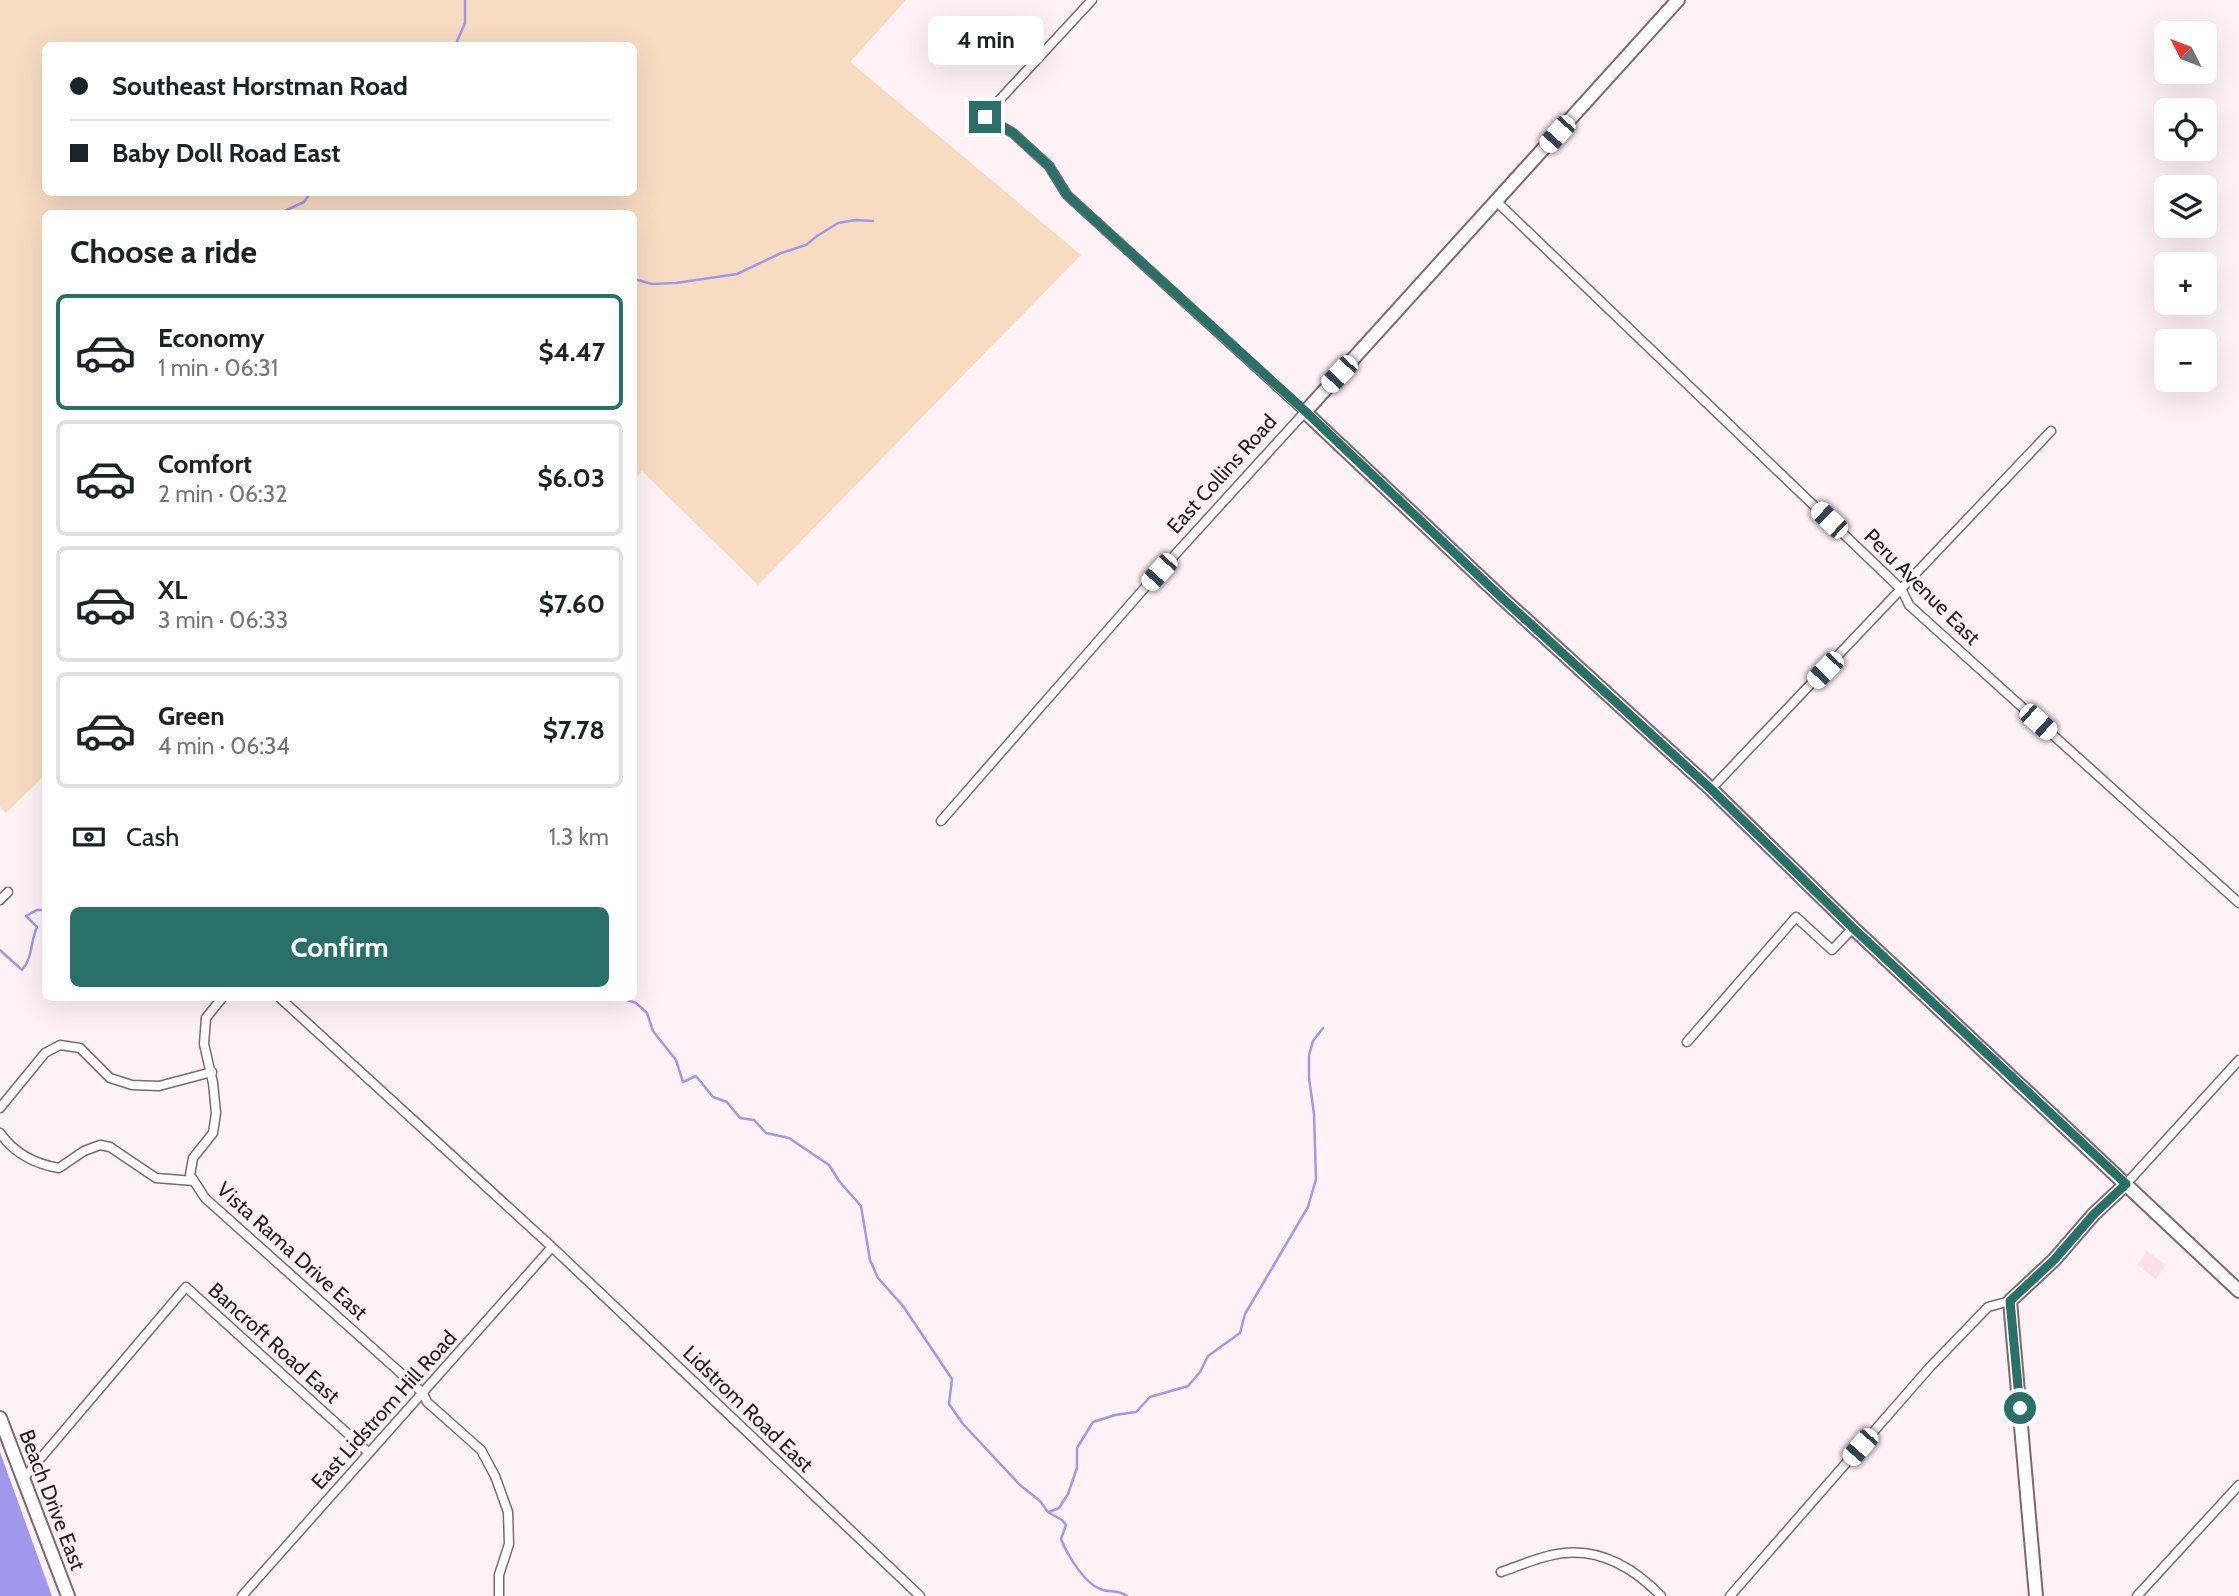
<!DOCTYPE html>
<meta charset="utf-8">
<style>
body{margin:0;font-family:Cabin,sans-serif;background:#f2f2f2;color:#202124;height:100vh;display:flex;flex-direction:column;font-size:26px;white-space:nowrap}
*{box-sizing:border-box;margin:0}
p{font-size:23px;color:#757577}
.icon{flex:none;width:38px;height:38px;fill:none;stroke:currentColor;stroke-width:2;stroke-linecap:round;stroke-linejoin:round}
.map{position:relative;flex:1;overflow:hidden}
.details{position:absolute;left:42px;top:210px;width:595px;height:791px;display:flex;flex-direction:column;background:#fff;border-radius:10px;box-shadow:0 7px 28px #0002}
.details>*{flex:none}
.top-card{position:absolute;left:42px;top:42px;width:595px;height:154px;border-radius:10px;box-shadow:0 7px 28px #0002;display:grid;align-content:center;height:154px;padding:0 28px;background:#fff}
.needle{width:46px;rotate:312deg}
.fabs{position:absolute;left:2154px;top:21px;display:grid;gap:14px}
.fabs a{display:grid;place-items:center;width:63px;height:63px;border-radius:10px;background:#fff;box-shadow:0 7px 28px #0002;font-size:35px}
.end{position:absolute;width:32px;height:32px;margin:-16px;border:9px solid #287068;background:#fff;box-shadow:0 0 0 4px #fff}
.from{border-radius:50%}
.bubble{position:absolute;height:49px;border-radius:10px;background:#fff;box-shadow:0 7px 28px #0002;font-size:23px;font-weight:700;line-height:49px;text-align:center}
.car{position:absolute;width:21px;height:42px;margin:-21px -10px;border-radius:9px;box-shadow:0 0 5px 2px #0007;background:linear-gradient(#fff 24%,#345 0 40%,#fff 0 76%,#345 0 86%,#fff 0)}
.top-card b{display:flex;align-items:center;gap:24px;height:66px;font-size:26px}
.top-card b+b{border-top:2px solid #e0e0e0}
.top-card i{width:18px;height:18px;background:#202124}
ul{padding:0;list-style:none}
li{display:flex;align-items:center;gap:21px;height:116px;margin:0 14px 10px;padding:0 14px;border:4px solid #e0e0e0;border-radius:10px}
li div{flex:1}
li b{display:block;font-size:26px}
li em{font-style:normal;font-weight:700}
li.on{border-color:#287068}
li>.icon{width:63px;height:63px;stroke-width:1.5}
h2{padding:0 28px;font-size:32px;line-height:84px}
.pay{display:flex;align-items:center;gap:18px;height:77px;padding:0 28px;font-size:26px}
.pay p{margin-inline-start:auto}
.cta{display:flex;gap:14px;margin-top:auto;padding:14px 28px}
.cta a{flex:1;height:80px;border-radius:10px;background:#287068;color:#fff;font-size:28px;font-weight:700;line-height:80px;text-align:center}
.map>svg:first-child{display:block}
.built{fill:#ffe0ea}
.green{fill:#f8dcc2;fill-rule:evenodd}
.water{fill:#a098ea}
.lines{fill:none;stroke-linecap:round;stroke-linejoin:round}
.stream{stroke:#a098ea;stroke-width:2.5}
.street-casing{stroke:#80666f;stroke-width:11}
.secondary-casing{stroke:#80666f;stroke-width:16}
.street{stroke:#fff;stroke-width:8}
.secondary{stroke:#fff;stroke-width:12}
.route{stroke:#287068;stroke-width:9}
.labels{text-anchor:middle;stroke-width:6;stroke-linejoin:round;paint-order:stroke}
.street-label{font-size:21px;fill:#271d20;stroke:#fff2f6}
</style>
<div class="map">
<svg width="2239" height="1596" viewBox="0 0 2239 1596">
<rect width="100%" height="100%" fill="#fff2f6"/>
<!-- built -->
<path class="built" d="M2147,1251L2166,1265L2156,1279L2137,1265Z"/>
<!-- green -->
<path class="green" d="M0,0H906L850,62L1081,255L758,585L642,471L634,480V214H46L45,775L6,813L0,807ZM46,46H634V192H46Z"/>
<!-- water -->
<path class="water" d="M0,1452L52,1596H0Z"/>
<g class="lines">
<!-- stream -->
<g class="stream">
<path d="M455,46L465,23V0"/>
<path d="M278,214L304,202L311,192"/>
<path d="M634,279L652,284L676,283L737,274L781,253L806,245L817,236L838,223L856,220L873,221"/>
<path d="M0,950L22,970C33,958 30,942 37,927L26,916L37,910H46"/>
<path d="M621,998L636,1003L647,1013L653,1031L676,1060L683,1082L696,1076L713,1097L727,1102L740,1118L754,1120L766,1133L789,1138L829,1165L839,1181L861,1206L870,1260L878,1278L903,1306L952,1379L949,1404L963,1424L1020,1485L1040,1501L1048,1512L1062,1520L1066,1525L1061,1539C1067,1554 1084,1583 1100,1589C1110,1593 1118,1589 1127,1596"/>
<path d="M1049,1512L1059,1508L1068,1494L1077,1468V1448L1093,1422L1115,1415L1136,1412L1150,1397L1188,1386L1200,1372L1208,1356L1240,1333L1245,1314L1308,1207L1316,1179L1314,1114L1309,1078V1055L1313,1041L1323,1028"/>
</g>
<defs>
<g id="street">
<path d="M988,119L992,108L1092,0"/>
<path d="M1496,201L1902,590L1909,605L2239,903"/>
<path d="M1711,789L2051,431"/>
<path d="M941,821L1141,592L1305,412L1067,195L1049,166L1013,133L978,113"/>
<path d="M0,900L8,892"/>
<path d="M222,998L206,1018L204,1044L213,1083L216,1113L213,1133L193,1158L190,1175L205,1198L423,1393L427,1402L481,1450L495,1476L508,1512L509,1544L499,1575V1596"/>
<path d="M280,998L552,1247L920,1596"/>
<path d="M1687,1042L1796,917L1832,950L1853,928"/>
<path d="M0,1108L45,1053L60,1045L80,1048L110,1078L132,1085L159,1086L212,1072"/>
<path d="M0,1133C14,1153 35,1164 59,1168L84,1151L100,1145L110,1147L156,1178L194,1181"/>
<path d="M2126,1184L2239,1060"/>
<path d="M23,1479L186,1287L369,1453"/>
<path d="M1501,1572C1516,1567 1532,1560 1548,1556C1593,1544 1630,1564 1661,1596"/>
<path d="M242,1596L552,1247"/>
<path d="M1730,1596L1930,1367L1988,1307L2010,1301"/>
<path d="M2137,1596L2239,1485"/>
</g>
<g id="secondary">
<path d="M1678,0L1305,412L1500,596L1711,789L1853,928L2239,1291"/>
<path d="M0,1418L68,1596"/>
<path d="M2036,1596L2010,1301L2054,1260L2094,1214L2126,1184"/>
</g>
</defs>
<!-- street casing -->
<use href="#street" class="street-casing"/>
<!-- secondary casing -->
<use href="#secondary" class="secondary-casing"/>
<!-- street -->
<use href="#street" class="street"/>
<!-- secondary -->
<use href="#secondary" class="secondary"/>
</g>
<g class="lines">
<!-- route -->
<path class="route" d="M985,117L1013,133L1049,166L1067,195L1305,411L1500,596L1711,789L1853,928L2126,1184L2094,1214L2054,1260L2010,1301L2020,1408"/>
</g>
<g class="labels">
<!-- street labels -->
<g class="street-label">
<text transform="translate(1222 474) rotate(-48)" y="7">East Collins Road</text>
<text transform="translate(1922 587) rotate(45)" y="7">Peru Avenue East</text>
<text transform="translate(292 1251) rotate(42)" y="7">Vista Rama Drive East</text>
<text transform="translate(274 1343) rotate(42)" y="7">Bancroft Road East</text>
<text transform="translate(748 1409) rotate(44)" y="7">Lidstrom Road East</text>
<text transform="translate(384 1410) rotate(-48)" y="7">East Lidstrom Hill Road</text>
<text transform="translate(52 1500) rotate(69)" y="7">Beach Drive East</text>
</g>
</g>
</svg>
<div class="fabs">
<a><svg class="needle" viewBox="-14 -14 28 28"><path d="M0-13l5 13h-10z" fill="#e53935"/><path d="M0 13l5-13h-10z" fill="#757577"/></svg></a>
<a><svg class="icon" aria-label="locate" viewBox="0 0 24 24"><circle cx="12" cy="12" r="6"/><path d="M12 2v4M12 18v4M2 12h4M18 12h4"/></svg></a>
<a><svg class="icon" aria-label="layers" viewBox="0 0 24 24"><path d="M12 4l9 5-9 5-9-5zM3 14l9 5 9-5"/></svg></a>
<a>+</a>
<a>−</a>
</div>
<i class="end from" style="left:2020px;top:1408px"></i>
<i class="end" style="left:985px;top:117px"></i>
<div class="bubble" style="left:928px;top:16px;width:116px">4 min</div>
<i class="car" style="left:1557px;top:134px;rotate:222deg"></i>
<i class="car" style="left:1339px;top:374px;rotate:223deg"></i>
<i class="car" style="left:1829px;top:520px;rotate:314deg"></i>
<i class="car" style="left:1159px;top:572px;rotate:222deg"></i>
<i class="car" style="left:1825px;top:670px;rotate:224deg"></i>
<i class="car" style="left:2038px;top:722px;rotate:132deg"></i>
<i class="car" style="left:1860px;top:1447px;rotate:221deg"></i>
<div class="top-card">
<b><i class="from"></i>Southeast Horstman Road</b>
<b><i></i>Baby Doll Road East</b>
</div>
<section class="details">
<h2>Choose a ride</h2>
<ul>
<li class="on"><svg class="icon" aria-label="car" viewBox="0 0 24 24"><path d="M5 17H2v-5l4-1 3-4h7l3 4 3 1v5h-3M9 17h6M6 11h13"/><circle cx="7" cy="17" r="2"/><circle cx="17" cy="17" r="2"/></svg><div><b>Economy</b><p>1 min · 06:31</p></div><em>$4.47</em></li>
<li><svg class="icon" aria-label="car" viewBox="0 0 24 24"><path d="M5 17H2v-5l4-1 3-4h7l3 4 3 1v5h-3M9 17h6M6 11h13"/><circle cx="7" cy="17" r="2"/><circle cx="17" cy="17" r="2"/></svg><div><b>Comfort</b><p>2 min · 06:32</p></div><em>$6.03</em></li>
<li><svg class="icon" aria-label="car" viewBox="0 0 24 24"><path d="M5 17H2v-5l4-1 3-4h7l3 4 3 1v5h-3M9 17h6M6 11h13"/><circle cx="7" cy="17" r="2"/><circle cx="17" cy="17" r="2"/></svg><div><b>XL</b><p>3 min · 06:33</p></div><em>$7.60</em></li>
<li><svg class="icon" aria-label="car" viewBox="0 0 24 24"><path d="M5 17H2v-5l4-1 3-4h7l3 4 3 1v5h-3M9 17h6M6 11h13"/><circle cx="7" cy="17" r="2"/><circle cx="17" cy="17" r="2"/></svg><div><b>Green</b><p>4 min · 06:34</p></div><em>$7.78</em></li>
</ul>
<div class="pay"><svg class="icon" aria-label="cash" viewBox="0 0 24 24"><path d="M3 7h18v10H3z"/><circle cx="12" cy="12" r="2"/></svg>Cash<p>1.3 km</p></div>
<div class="cta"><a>Confirm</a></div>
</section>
</div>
